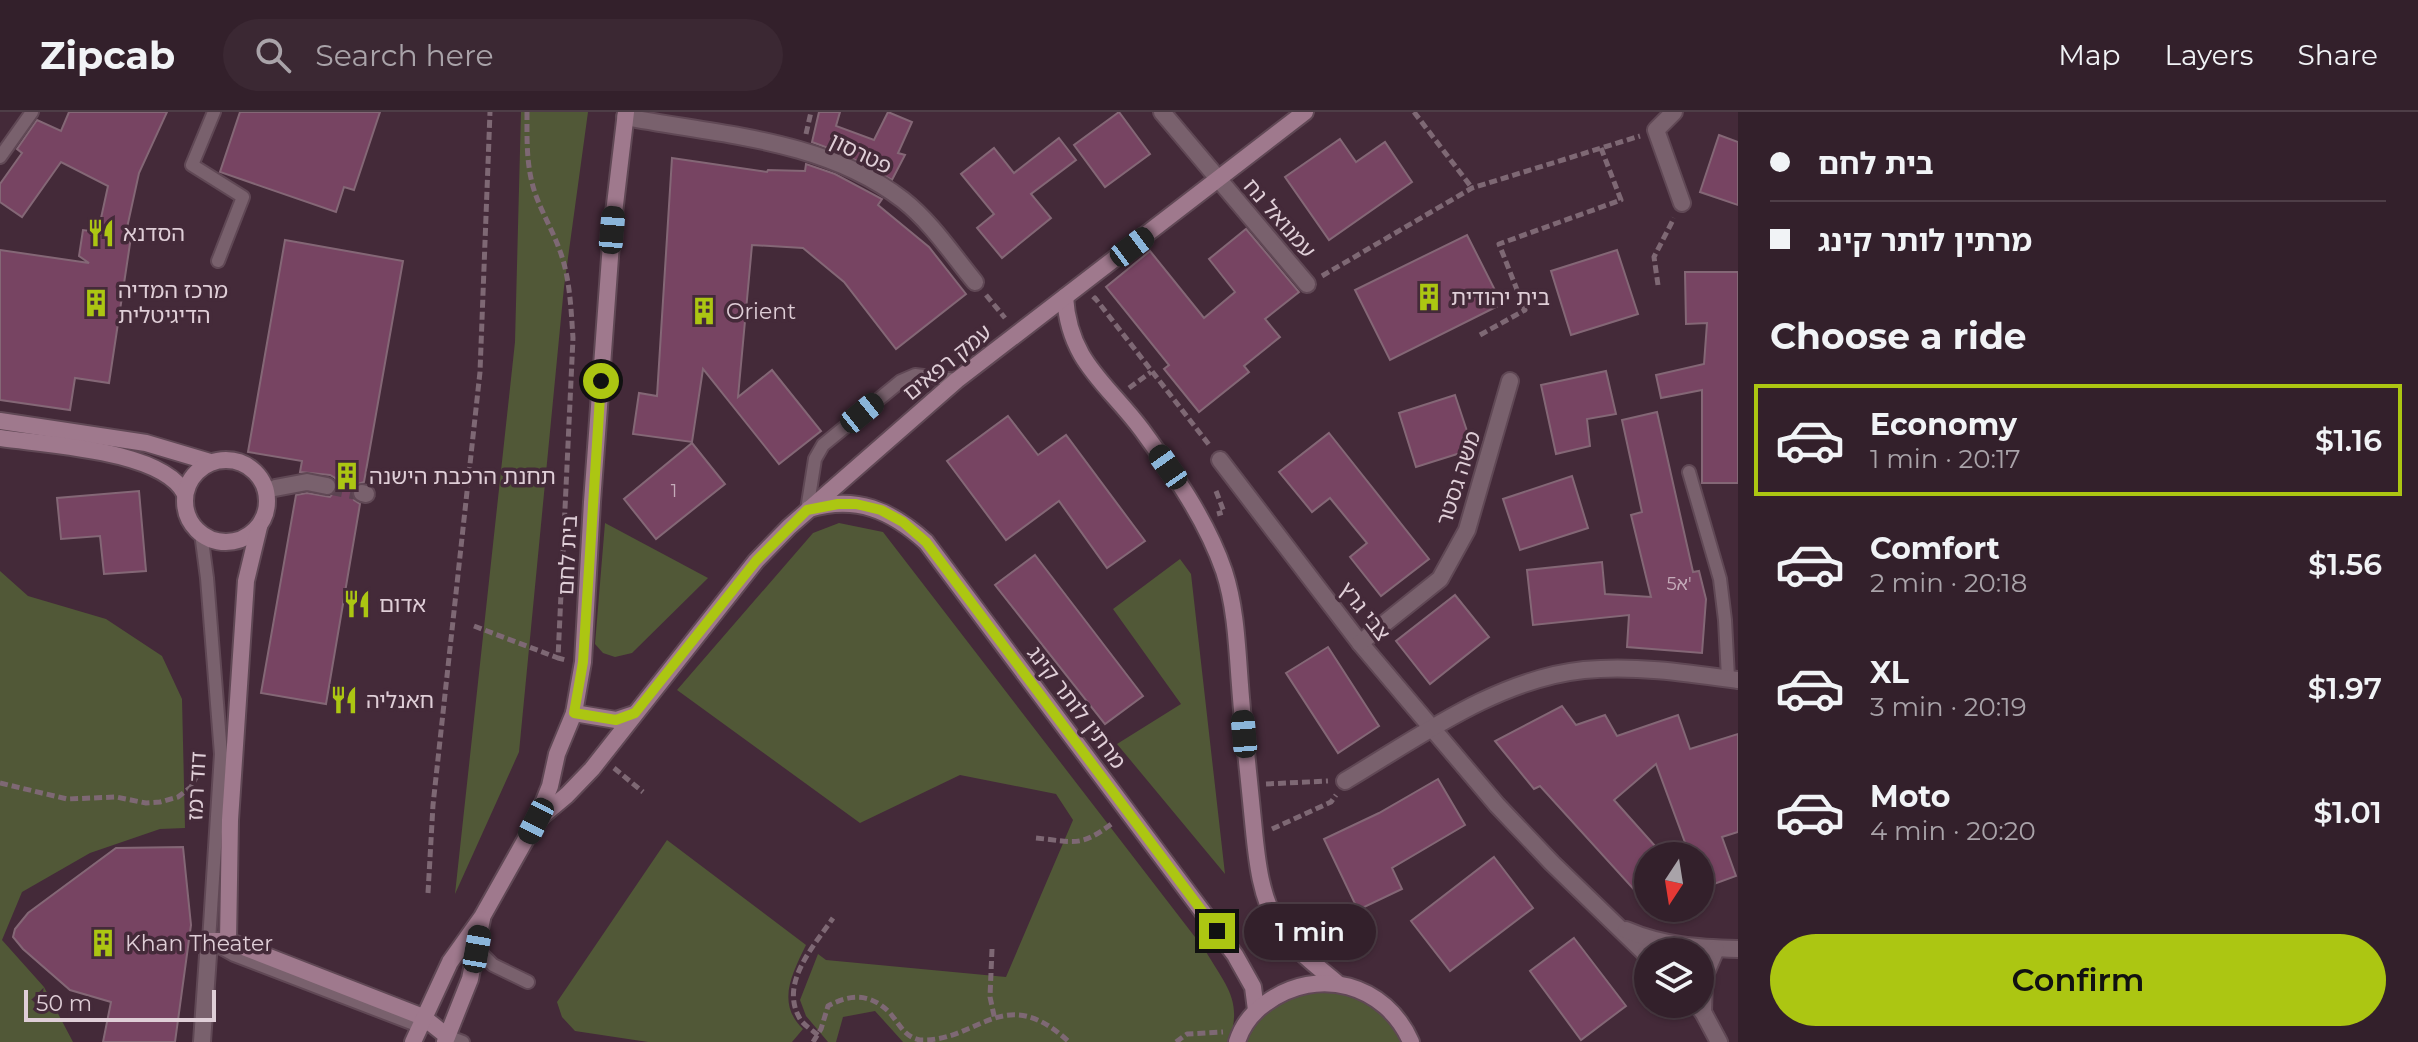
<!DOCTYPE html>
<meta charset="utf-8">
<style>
body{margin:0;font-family:Montserrat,"Noto Sans Hebrew",sans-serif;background:#3b2833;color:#f1f3f6;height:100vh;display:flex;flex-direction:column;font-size:30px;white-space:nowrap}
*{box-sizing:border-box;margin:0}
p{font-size:26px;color:#a9a3a9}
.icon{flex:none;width:44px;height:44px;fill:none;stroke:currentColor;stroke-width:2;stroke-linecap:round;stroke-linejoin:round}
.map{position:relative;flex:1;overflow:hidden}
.drawer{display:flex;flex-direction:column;background:#33202b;width:680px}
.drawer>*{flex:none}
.banner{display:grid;align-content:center;height:176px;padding:0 32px;background:#33202b}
.needle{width:52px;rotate:192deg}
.controls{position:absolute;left:1634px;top:730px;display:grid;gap:16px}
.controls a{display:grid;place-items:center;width:80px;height:80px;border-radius:50%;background:#33202b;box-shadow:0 2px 6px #0004,0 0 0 2px #4e3e47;font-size:40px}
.scale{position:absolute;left:24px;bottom:20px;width:192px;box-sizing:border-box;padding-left:8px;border:4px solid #dfced7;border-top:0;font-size:22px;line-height:28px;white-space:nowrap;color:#dfced7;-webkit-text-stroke:6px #442a39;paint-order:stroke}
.end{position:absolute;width:36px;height:36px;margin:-18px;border:10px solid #acc612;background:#111;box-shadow:0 0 0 4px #111}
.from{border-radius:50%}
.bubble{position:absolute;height:56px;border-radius:28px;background:#33202b;box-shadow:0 2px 6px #0004,0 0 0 2px #4e3e47;font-size:26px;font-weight:600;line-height:56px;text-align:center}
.car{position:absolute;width:24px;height:48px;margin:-24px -12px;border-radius:10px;box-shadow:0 0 6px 2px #0007;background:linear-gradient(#222 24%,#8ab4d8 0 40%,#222 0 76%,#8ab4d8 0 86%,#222 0)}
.banner b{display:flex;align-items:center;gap:28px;height:76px;font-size:30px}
.banner b+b{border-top:2px solid #4e3e47}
.banner i{width:20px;height:20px;background:#f1f3f6}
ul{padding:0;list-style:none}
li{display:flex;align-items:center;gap:24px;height:112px;margin:0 16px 12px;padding:0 16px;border:4px solid transparent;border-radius:0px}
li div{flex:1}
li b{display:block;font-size:30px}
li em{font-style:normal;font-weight:600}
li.current{border-color:#acc612}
li>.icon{width:72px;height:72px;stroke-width:1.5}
h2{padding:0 32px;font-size:36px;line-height:96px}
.cta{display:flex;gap:16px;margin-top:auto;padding:16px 32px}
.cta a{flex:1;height:92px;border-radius:48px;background:#acc612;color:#111;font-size:32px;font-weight:600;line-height:92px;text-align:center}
header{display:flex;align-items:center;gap:48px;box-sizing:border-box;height:112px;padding:0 40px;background:#33202b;border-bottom:2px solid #4e3e47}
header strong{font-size:38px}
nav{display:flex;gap:44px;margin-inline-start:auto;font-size:28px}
.search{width:560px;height:72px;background:#3b2833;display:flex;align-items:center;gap:20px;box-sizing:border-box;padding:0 28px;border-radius:44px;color:#a9a3a9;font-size:30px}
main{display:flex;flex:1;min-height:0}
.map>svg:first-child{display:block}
.green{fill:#515837}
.building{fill:#774462;stroke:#846776;stroke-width:2}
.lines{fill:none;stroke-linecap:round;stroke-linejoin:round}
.street-tunnel{stroke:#5b4351;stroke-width:16;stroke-dasharray:16 8;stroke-linecap:butt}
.lane-casing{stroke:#604855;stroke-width:16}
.street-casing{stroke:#604855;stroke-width:20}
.secondary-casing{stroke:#604855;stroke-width:20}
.path{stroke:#7e6874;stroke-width:5;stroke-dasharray:8 4;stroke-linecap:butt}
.lane{stroke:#79616d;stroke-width:12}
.street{stroke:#79616d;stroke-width:16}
.secondary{stroke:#9f798d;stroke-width:16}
.route{stroke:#acc612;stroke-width:10}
.labels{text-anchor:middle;stroke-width:7;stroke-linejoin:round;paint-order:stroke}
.number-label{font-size:18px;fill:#c5acba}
.street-label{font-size:22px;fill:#dfced7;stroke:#442a39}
.poi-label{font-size:22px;fill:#dfced7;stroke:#442a39;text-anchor:start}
</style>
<header>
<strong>Zipcab</strong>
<div class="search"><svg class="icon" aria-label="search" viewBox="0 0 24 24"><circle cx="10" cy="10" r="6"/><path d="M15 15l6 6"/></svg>Search here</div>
<nav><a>Map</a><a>Layers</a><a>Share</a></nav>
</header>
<main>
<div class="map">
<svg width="1738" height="930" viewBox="0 0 1738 930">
<rect width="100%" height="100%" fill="#442a39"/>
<!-- green -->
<g class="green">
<path d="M521,0H588L564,175L519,640L455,782L515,230Z"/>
<path d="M605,411L708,466L632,541L615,545L603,541L595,532Z"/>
<path d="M839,411L883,420L1205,838C1226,874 1243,888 1229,930H903L875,899L843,905L836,930H828L806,904L800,888L818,842L826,848L1006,865L1073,708L1056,682L960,663L860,711L677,578L813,421Z"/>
<path d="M1180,447L1191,462L1225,762L1117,632L1181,592L1113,497Z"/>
<path d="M0,459L28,484L106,507L162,544L182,587L185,716L160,717L90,741L22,780L2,828L44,875L73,930H0Z"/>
<path d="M667,728L806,833C792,862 776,891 803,917L792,930H648L575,919L562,905L557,890Z"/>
<path d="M1336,874L1382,894L1407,930H1239L1265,894L1305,875Z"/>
</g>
<!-- building -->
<g class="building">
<path d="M69,0H167L139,61L125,125H131L109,271L75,266L70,298L0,288V138L89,151L79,144L83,118L98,120L108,74L61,50L22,105L0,90V72L22,41L17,37L37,8L61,19Z"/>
<path d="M240,0H380L354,78L344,75L336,100L220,60Z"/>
<path d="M819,0H840L836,14L874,28L888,0L912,10L898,41L905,43L892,68L844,42L812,30Z"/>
<path d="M1119,0L1150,42L1105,75L1074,33Z"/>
<path d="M1719,23L1738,30V93L1700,80Z"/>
<path d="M1059,26L1076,48L1031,82L1051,106L1002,146L977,116L994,102L961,62L994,36L1014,61Z"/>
<path d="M1340,27L1356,50L1385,30L1412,70L1329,128L1285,65Z"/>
<path d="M672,46L767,60L768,58L805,59L806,52L835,62L882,87L878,93L929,135L966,182L896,237L844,170L803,136L752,133L738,285L772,258L821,319L779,352L703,257L692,330L633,322L639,281L657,284Z"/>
<path d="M1246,117L1299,180L1265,207L1280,225L1244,254L1249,260L1199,300L1164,257L1169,253L1106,175L1150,139L1204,206L1235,180L1209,147Z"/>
<path d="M1467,123L1502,192L1390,248L1355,178Z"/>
<path d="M285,128L403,149L364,370L355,373L351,379L354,388L360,392L326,592L261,581L296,383L307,381L330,385L338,375L335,366L330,363L300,360L302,349L248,340Z"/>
<path d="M1617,138L1638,202L1571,223L1551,159Z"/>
<path d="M1685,160H1738V371H1702V278L1661,286L1656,263L1704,252L1707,211L1686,212Z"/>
<path d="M1606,259L1616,302L1587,307L1590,334L1556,342L1541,273Z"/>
<path d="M1455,283L1473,337L1416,355L1399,301Z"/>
<path d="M1657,300L1693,460L1699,459L1706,487L1702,541L1627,535L1629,503L1533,513L1527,458L1602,450L1605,482L1651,485L1631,403L1642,400L1622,308Z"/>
<path d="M1008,304L1038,343L1066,323L1145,429L1107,456L1059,389L1006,428L947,349Z"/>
<path d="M1329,321L1429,447L1381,484L1350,445L1367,431L1330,386L1312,400L1279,360Z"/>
<path d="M692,331L725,372L656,427L624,387Z"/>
<path d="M1572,364L1588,416L1520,438L1503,387Z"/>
<path d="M139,379L146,459L104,462L100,424L61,427L57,386Z"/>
<path d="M1035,443L1143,584L1105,612L995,473Z"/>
<path d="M1455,483L1489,525L1430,572L1396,529Z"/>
<path d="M1328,535L1379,614L1338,641L1286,561Z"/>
<path d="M1562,594L1576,613L1605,603L1617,624L1678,603L1690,637L1738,622V720L1722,725L1736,764L1700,777V744H1690L1656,652L1614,688L1664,744H1648V793L1540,674L1534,677L1495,629Z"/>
<path d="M1438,667L1465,713L1392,756L1402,777L1358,798L1324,727L1379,701Z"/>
<path d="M183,735L191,813L175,930H103L111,890L70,878L23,837L13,825L15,817L28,801L116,736Z"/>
<path d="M1494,745L1533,796L1450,859L1411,809Z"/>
<path d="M1574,826L1626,894L1581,928L1530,859Z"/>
</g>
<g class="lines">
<!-- street-tunnel -->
<path class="street-tunnel" d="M327,374L362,381"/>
<defs>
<g id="lane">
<path d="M214,0L192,53L243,85L218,149"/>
<path d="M0,45L32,0"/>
<path d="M1689,360L1720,467L1725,508L1728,566"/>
<path d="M807,398L815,347L823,333L901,269L915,263L957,268"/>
<path d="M201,421L207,466L221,642L209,829L234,843L419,914"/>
<path d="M477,837L493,853L528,870"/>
<path d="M447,924L463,930"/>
</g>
<g id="street">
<path d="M1162,0L1307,172"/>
<path d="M1674,0L1656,18L1682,91"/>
<path d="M625,5C719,23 824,27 903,88C931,110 952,142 975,170"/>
<path d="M1220,348L1360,531L1497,693L1552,751L1648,844"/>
<path d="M275,376L307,370L327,374"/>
<path d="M362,381L366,382"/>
<path d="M1360,531L1440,467L1467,418L1510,269"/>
<path d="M1345,669C1419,625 1497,567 1584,558C1635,553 1688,561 1738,568"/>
<path d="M1626,818C1663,834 1699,836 1738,837"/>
<path d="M1697,893L1703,900L1719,930"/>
<path d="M1703,900L1704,865L1716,837"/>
<path d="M202,930L209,829"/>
</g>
<g id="secondary">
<path d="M1065,185C1069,250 1107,271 1142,318C1174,362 1206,407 1224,459C1236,496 1237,535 1240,573C1243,615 1248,657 1252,699C1256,737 1258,784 1280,816C1295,838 1317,854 1337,871"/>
<path d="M0,309L146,331L210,350"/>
<path d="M0,326C47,333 163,338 185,382"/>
<circle cx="226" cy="389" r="41"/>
<path d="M809,397C856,383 891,398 926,430L1235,843L1253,875L1256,898"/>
<path d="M574,601L616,608L634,602"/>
<path d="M536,709L567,683L592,657L756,449L789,415L957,268L1305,0"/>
<path d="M209,829H228L423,905L447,924"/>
<path d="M228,829L230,708L246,469L259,415"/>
<path d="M413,930L450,850L482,805L536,709L550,674L557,642L574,601L583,550L592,390L612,118L626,0"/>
<path d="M445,930L470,867L482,807"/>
<path d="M1237,930C1242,914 1253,900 1266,891C1318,853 1386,872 1411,930"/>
</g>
</defs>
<!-- lane casing -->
<use href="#lane" class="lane-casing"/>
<!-- street casing -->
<use href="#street" class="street-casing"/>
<!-- secondary casing -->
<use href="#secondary" class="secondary-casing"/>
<!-- path -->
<g class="path">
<path d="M527,0C527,28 526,54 535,81C542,101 553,119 560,139C570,166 571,197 573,226L558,546L566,548"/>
<path d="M1414,0L1472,76"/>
<path d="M806,22L811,0"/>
<path d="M1322,164L1472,76L1640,24"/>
<path d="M1658,173L1654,145L1674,106"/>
<path d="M986,183L1005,206"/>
<path d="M1093,188L1095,186L1210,334"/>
<path d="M1480,223L1525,198L1499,132L1621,88L1601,36"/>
<path d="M1129,276L1151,260"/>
<path d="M1216,379L1224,400L1217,402"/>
<path d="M474,514L558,546"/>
<path d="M614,656L643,680"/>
<path d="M0,671L67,687L116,685L146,691L160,690L178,685L191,675L201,656"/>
<path d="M1266,672L1328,669"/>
<path d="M1272,717L1331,690L1336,683"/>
<path d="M1036,726C1076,730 1080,736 1114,710"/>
<path d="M428,781L433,693L480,260L490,0"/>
<path d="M992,837L990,885L995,908"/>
<path d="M818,923C812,918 802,912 799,905C780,870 814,834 833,806"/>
<path d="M813,930L821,917L828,894C850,882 870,881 889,900C899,911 904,925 920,928C979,930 1004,869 1069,930"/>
<path d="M1176,930L1187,922L1223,920"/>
</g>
<!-- lane -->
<use href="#lane" class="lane"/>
<!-- street -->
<use href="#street" class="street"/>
<!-- secondary -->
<use href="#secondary" class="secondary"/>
</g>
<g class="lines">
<!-- route -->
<path class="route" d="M601,269L583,550L574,601L616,608L635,601L756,449L807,398L838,392H856L881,398L903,410L926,430L1217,819"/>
</g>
<!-- icons -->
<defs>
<symbol id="restaurant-bare" viewBox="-9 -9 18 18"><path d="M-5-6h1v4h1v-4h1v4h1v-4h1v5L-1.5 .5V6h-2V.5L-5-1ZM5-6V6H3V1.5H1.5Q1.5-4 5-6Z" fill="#acc612" stroke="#442a39" stroke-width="2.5" paint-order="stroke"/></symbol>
<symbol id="building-bare" viewBox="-9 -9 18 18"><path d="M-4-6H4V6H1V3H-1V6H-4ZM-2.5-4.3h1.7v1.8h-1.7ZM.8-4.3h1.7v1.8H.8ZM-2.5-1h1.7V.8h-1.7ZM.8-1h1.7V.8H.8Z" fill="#acc612" stroke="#442a39" stroke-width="2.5" paint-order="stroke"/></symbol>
</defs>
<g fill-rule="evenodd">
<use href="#restaurant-bare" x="81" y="101" width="40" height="40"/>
<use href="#building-bare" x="1409" y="165" width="40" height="40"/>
<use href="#building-bare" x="76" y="171" width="40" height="40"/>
<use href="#building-bare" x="684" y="179" width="40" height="40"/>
<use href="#building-bare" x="327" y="344" width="40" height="40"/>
<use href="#restaurant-bare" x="337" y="472" width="40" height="40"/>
<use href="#restaurant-bare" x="324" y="568" width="40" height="40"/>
<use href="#building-bare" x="83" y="811" width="40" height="40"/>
</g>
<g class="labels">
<!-- number labels -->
<g class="number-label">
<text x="674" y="385">1</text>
<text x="1679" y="478">5א'</text>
</g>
<!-- street labels -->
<g class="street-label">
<text transform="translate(861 41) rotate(26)" y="8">פטרסון</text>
<text transform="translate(1280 106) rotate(49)" y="8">עמנואל נח</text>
<text transform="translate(947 250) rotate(-39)" y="8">עמק רפאים</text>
<text transform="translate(1458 366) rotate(-72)" y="8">משה גסטר</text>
<text transform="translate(567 443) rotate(-87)" y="8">בית לחם</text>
<text transform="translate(1365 499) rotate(52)" y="8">צבי גרץ</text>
<text transform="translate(1077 595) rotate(53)" y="8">מרתין לותר קינג</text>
<text transform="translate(196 674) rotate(-87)" y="8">דוד רמז</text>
</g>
<!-- poi labels -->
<g class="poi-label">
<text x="123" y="129">הסדנא</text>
<text x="118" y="186">מרכז המדיה<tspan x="118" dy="25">הדיגיטלית</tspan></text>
<text x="1451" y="193">בית יהודית</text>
<text x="726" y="207">Orient</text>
<text x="369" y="372">תחנת הרכבת הישנה</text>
<text x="379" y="500">אדום</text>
<text x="366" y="596">חאנליה</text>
<text x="125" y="839">Khan Theater</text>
</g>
</g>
</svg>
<div class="controls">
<a><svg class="needle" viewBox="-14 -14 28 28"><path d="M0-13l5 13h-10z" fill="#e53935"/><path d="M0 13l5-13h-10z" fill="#a9a3a9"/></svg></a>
<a><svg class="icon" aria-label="layers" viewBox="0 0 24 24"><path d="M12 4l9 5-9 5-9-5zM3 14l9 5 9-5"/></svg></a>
</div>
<div class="scale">50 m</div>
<i class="end from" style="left:601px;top:269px"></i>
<i class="end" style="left:1217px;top:819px"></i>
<div class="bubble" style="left:1244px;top:792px;width:132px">1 min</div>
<i class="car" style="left:612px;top:118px;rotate:5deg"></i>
<i class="car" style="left:1132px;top:135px;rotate:53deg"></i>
<i class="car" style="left:862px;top:301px;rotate:51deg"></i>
<i class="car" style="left:1168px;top:355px;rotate:325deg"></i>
<i class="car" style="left:1244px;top:622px;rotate:355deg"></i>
<i class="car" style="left:536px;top:709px;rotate:207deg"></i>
<i class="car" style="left:477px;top:837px;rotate:10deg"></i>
</div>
<section class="drawer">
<div class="banner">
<b><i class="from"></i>בית לחם</b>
<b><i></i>מרתין לותר קינג</b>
</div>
<h2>Choose a ride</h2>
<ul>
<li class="current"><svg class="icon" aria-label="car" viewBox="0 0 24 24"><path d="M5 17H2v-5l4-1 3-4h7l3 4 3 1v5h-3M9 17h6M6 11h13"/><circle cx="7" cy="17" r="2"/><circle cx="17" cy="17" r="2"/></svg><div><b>Economy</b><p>1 min · 20:17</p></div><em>$1.16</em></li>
<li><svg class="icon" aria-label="car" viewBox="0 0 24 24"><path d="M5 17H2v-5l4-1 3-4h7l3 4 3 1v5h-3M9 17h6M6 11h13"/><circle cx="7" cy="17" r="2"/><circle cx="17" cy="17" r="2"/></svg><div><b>Comfort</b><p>2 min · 20:18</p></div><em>$1.56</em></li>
<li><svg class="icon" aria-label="car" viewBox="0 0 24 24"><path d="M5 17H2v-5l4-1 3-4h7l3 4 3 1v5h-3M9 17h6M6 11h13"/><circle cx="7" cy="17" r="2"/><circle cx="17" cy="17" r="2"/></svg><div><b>XL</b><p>3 min · 20:19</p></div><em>$1.97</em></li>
<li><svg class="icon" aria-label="car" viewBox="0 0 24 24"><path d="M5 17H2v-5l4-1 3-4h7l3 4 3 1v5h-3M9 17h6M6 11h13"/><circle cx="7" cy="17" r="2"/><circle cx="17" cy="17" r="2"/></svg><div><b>Moto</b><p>4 min · 20:20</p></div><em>$1.01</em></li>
</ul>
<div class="cta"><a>Confirm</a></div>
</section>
</main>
